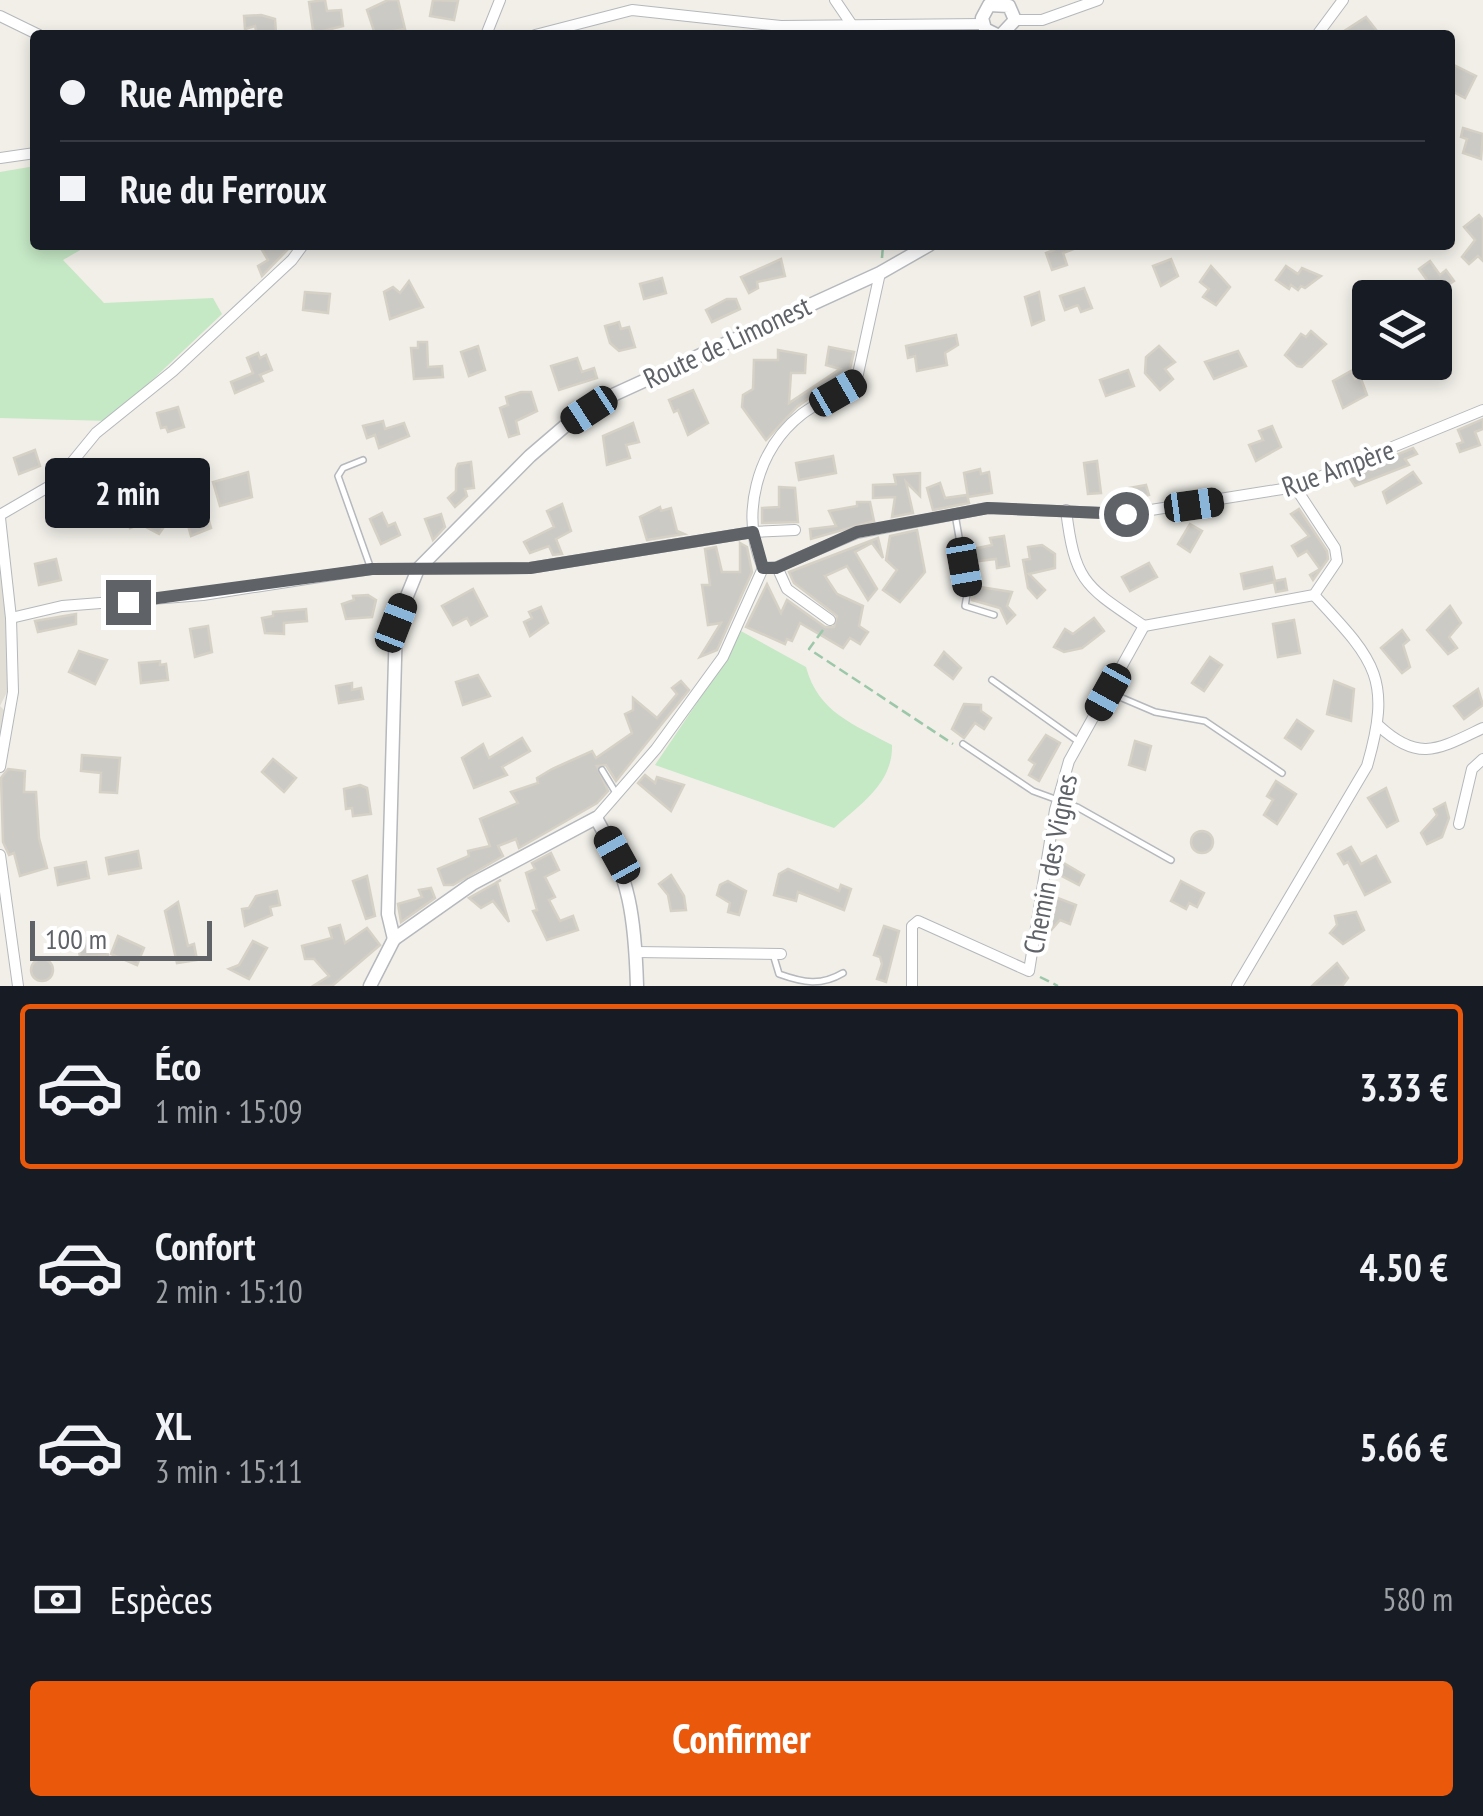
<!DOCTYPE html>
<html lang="fr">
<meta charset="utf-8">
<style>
body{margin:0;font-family:"PT Sans Narrow",sans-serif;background:#242831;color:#f1f3f6;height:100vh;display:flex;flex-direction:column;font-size:38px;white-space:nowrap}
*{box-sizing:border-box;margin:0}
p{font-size:32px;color:#9ea1a6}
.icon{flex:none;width:55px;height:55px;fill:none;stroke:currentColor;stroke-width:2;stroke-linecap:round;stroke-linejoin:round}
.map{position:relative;height:986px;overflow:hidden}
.side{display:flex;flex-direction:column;background:#171b24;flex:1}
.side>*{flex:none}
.guide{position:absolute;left:30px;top:30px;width:1425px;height:220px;border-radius:10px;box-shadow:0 5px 15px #0003;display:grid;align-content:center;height:220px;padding:0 30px;background:#171b24}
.tools{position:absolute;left:1352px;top:280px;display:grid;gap:20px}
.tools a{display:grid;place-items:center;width:100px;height:100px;border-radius:10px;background:#171b24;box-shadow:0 5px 15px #0003;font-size:50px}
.scale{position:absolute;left:30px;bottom:25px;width:182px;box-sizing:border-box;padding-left:10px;border:5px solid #5f6368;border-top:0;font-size:28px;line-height:35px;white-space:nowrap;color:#5f6368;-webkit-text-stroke:8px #fff;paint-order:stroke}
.end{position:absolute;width:45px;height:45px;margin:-22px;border:12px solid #5f6368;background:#fff;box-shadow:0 0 0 5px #fff}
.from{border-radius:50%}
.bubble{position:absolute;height:70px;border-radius:10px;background:#171b24;box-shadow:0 5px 15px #0003;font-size:32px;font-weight:800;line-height:70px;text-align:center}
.car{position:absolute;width:30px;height:60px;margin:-30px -15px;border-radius:12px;box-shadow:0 0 8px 2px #0007;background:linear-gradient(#222 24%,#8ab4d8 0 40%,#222 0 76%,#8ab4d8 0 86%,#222 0)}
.guide b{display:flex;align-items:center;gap:35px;height:95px;font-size:38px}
.guide b+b{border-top:2px solid #363941}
.guide i{width:25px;height:25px;background:#f1f3f6}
ul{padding:18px 0 0;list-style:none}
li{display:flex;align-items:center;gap:30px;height:165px;margin:0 20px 15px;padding:0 10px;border:5px solid transparent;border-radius:10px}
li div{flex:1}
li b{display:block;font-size:38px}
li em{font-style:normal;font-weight:800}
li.selected{border-color:#ea580c}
li>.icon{width:90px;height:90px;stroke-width:1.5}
.pay{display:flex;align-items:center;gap:25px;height:110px;padding:0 30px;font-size:38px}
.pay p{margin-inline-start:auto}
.cta{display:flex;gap:20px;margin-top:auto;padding:20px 30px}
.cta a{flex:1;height:115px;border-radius:10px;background:#ea580c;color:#fff;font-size:40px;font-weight:800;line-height:115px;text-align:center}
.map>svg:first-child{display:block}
.education{fill:#e1ded6}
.green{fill:#c5e8c5}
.building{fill:#cccac5;stroke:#d6d1c6;stroke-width:2.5}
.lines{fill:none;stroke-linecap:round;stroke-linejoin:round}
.service-casing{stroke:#b5b8bc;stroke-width:8}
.minor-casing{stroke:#b5b8bc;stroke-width:12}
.tertiary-casing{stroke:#b5b8bc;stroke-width:15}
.path{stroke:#9cc7a9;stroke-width:2.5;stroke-dasharray:10 5;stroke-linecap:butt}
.service{stroke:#fff;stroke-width:5}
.minor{stroke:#fff;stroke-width:10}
.tertiary{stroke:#fff;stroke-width:12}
.route{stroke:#5f6368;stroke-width:12}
.labels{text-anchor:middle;stroke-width:8;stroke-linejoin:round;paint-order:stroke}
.street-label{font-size:28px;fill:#5f6368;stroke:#fff}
</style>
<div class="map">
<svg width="1483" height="986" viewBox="0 0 1483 986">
<rect width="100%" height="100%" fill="#f1efe8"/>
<!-- education -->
<path class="education" d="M0,559L8,611V690L0,706L5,711L0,744Z"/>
<!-- green -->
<g class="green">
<path d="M35,166V245H89L63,260L104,303L213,298L222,314L109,421L0,418V172Z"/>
<path d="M739,630L806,667C818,712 853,724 892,745C893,783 861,804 834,828L655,765L711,682Z"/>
</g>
<!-- building -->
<g class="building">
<path d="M325,0L327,11L341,10L343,26L319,32L313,30L309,2Z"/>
<path d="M388,0H398L405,29L375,34L367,10Z"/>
<path d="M433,0L458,1L454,20L430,16Z"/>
<path d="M261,15L275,19L276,33L257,35L255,26L245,29L244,16Z"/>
<path d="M1366,17L1377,31L1372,35H1338Z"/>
<path d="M1450,63L1476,76L1465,98L1450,90L1454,75Z"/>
<path d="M1463,128L1483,134L1481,159L1463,153L1467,139L1461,137Z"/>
<path d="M1479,215L1483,220V261L1478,256L1469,264L1462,257L1475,240L1464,227Z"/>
<path d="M259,245H292L262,276L258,266L268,260Z"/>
<path d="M1052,245H1082V246L1063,253L1067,265L1052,270L1046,253L1054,250Z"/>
<path d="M781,259L785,276L757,282L758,288L749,293L741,277Z"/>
<path d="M1171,259L1178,276L1161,286L1153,266Z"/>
<path d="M1430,261L1440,275L1446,270L1454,281L1445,287L1441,282L1427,293L1421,284L1427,280L1419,269Z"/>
<path d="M1211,266L1230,287L1216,305L1203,297L1209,289L1200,282Z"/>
<path d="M1286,266L1298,274L1302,268L1321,276L1305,288L1301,286L1298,290L1291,285L1289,289L1276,280Z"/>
<path d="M662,278L666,293L644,299L640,284Z"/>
<path d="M409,281L423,307L390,319L384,292L393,287L400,293Z"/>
<path d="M1084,288L1092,308L1081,312L1078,305L1065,310L1060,296Z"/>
<path d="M305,292L330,294L328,313L303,310Z"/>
<path d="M1039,292L1044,320L1032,325L1025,297Z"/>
<path d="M727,299H736L740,309L712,322L706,310Z"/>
<path d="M619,322L621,329L629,327L635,347L619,351L610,343L605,326Z"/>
<path d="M1311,331L1326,344L1302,367L1297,366L1285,355L1301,334L1306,337Z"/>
<path d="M956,335L958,345L945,353L947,365L917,371L915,356L908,358L906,346Z"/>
<path d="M418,342H427L428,367L442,366L443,377L414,379L411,348H418Z"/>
<path d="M478,346L485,370L469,376L461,352Z"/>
<path d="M1159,346L1175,362L1165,369L1173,379L1160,390L1145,373L1146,357Z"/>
<path d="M829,347L854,352L848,377L827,385L797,407L766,440L742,407L743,395L753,389L754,360H778V350L806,355L805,373H791L789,403L840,369L826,365Z"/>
<path d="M1238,351L1246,366L1214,379L1205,362Z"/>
<path d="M258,353L260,358L266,355L272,370L260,375L263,381L235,393L231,382L253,373L247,358Z"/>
<path d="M577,358L582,372L594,368L597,378L559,390L551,366Z"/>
<path d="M1128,370L1134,386L1106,396L1100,380Z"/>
<path d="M1351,371L1355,379L1360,376L1367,395L1343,408L1333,381Z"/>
<path d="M693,390L708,423L688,435L678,410L674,412L669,400Z"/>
<path d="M521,392H531L537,411L516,421L519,434L509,437L500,408L508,405L506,397Z"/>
<path d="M178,407L184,427L168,432L166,427L161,428L157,413Z"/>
<path d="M1483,419V429L1475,432L1480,445L1460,452L1457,444L1463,442L1458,430Z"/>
<path d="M383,421L385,429L404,423L409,436L379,448L375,435L367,438L363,426Z"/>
<path d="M633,423L639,442L626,445L630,458L607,465L603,436Z"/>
<path d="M1272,426L1281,447L1256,461L1249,445L1263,440L1259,431Z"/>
<path d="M1413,448L1417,454L1405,459L1409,465L1355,486L1348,475Z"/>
<path d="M35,450L40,466L19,474L14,458Z"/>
<path d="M833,456L836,473L799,480L796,463Z"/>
<path d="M1097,461L1101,493L1088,494L1084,463Z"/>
<path d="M471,462L474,488L465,489L467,496L455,507L448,498L456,491V469L458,464Z"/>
<path d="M980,469L981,474L989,472L992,493L968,497L964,473Z"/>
<path d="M248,472L252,497L220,506L213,482Z"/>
<path d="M1413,472L1421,483L1387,503L1383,492Z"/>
<path d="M920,473V496L906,482L913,513L892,517L895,497L873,498V485L896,484L894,475Z"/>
<path d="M940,483L945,498L967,495L969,503L933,510L927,488Z"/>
<path d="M1146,485L1149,495L1136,499L1137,503L1121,505L1120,495H1129V488Z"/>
<path d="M779,487L795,488L798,522L762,523V508L779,507Z"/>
<path d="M162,493L170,518L159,534L140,524L130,528L125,512Z"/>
<path d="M857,502H870L874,521L811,539L810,529L836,526L829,511L857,506Z"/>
<path d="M562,504L571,531L556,539L562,554L553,555L549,546L530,553L524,542L554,527L547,511Z"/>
<path d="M660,507L661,511L671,508L677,531L684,534L647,540L640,517Z"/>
<path d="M1299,509L1327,551L1328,559L1313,580L1310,575L1320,569L1307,551L1298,556L1292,546L1309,536L1291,514Z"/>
<path d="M206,510L211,528L191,536L186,518Z"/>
<path d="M382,513L388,526L395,523L400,535L381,544L370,519Z"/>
<path d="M441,514L445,527L433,540L425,519Z"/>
<path d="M1190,524L1202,531L1190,552L1178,544Z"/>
<path d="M917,530L925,572L900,602L883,590L897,570L886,560L890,536Z"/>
<path d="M1004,536L1009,566L997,568L996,559L970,562L968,550L992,545L990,538Z"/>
<path d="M878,538L883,558L872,543L855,552L877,589L868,600L847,566L825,576L837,594L863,606L859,626L868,632L860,644L850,638L843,648L800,623L792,641L787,639L785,644L746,627L767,584L781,613L787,600L825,627H834L837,616L794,583L789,572Z"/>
<path d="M740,543L747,547L752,572L717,650L700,657L721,623L708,625L702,585H710L705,549L716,547L722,572H740Z"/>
<path d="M1042,545L1055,554V568L1029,574L1045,590L1037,598L1028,588L1023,560L1030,559L1028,547Z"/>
<path d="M56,559L61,580L39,585L35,564Z"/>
<path d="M1149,563L1157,577L1130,591L1122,577Z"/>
<path d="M1272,567L1275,581L1285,579L1287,590L1276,592L1274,582L1244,589L1241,574Z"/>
<path d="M974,586L1012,592L1007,606L1015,615L1007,623L1000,608L972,600Z"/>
<path d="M473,589L487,616L471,625L467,618L453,625L442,606Z"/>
<path d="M368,595L376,600L372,617L346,619L342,604L354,600L353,596Z"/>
<path d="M1450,606L1461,623L1449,637L1457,648L1448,654L1427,630Z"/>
<path d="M541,607L548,623L530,636L524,622L532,618L529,612Z"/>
<path d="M306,609L307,621L284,623V634L265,633L262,618L273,616V612Z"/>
<path d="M76,614V624L38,632L35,621Z"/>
<path d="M1094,618L1104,631L1082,648L1064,652L1054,647L1065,629L1073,634Z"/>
<path d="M1294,620L1300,653L1278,657L1273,624Z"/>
<path d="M208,626L212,652L195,657L190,629Z"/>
<path d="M1402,630L1409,640L1403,645L1410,667L1402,673L1381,648Z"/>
<path d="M79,651L107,660L95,684L69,672Z"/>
<path d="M944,652L961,668L953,679L935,665Z"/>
<path d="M1210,657L1222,665L1204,691L1192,683Z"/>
<path d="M160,661V665L166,664L168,680L141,683L139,663Z"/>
<path d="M478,675L490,696L463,705L456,682Z"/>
<path d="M681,681L689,690L616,781L606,765L597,766L608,791L597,803L519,848L516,839L498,846L503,856L453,885H444L438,869L469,856L468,851L490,846L480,819L518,803L511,792L538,783L537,778L552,769L592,751L596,758L632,733L625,714L633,710V698L657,718L677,694L672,688Z"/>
<path d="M1334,681L1354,689L1351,721L1327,714Z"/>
<path d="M352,683V690L361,688L363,699L339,703L336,686Z"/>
<path d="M1478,689L1483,705L1464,719L1454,706Z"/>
<path d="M964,704L981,705V711L991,718L984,729L975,723L964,738L952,729Z"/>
<path d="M1297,720L1313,731L1301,749L1285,738Z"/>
<path d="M1046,735L1060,743L1039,781L1029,775L1035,764L1029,760Z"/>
<path d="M522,738L530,751L502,767L507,775L474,788L462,758L483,744L489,758Z"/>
<path d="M1135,741L1151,746L1145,770L1129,765Z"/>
<path d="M82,755L120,758L117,793L100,792L101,773L81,771Z"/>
<path d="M273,759L296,778L284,792L262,772Z"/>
<path d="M8,769L25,771L24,792H36L39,838L47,868L20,876L14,853L9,855L3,842L1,778Z"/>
<path d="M645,775L655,783L657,777L684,785L671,811L638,783Z"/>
<path d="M1276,781L1296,794L1277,824L1264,815L1273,800L1267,796Z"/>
<path d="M360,785L367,788L371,814L353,816L352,808L346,809L344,789Z"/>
<path d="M1386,788L1398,821L1387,827L1368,798Z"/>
<path d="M1445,803L1449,818L1442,837L1427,844L1421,833L1437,815L1434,809Z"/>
<circle cx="1202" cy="842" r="11"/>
<path d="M1351,847L1361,864L1376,856L1390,882L1365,895L1348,862L1344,864L1338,854Z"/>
<path d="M138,851L141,868L109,874L106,858Z"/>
<path d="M551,853L559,870L545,877L555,897L549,900L560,921L573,916L578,930L547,940L533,911L537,910L526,873L535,869L532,863Z"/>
<path d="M86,862L89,878L58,885L55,868Z"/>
<path d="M1062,862L1084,875L1079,885L1056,873Z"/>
<path d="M788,869L839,891L841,885L851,889L844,910L798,892L796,901L774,895L779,874Z"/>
<path d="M671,875L684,896L686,910L671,911L668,895L659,884Z"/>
<path d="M367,876L375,916L366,919L353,881Z"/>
<path d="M501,880L497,882L509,922L493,901L481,908L469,898Z"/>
<path d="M728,881L746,891L739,915L728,912L730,903L717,895L720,885Z"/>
<path d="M1181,881L1204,893L1197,907L1189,903L1186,909L1171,901Z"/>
<path d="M431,888L435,898L401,922L398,904L422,897L419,890Z"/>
<path d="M277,891L280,905L270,907L272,915L245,926L242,909L249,908L256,896Z"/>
<path d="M1055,897L1076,905L1070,924L1060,920L1052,929L1049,915Z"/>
<path d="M178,902L188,946L194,944L197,960L177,963L165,911Z"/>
<path d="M1356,912L1364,930L1343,944L1330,933L1337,925L1335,916Z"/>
<path d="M340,925L345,943L367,928L380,945L332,986H313L329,976L314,959H305L302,946L332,938L329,928Z"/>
<path d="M884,926L899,931L886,982L877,979L882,964L880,957L874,955Z"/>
<path d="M96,936L97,940L104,939L108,955L80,957L77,940Z"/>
<path d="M118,936L144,948L137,965L111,954Z"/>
<path d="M253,941L267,948L249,979L229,969L239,965Z"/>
<circle cx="42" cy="970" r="11"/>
<path d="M1337,963L1348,978L1342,986H1312Z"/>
</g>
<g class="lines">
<defs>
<g id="service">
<path d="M363,460L343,468L338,476L371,569"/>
<path d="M955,514L968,589L965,606L994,615"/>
<path d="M992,680L1079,742"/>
<path d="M1108,692L1155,712L1205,721L1282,773"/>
<path d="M963,744L1033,791L1077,807L1171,860"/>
<path d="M602,770L616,793"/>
<path d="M773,954L779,974C804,983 821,986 843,973"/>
</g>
<g id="minor">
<path d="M835,0L852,25"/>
<path d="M0,16L39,35"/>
<path d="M1015,20H1042L1098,0"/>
<path d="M486,35L500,0"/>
<path d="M535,35L632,10L781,26L983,24"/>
<path d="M1317,35L1343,0"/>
<path d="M0,158L35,153"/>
<path d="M1066,510C1075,583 1085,586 1144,626"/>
<path d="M0,515L55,483L96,433L173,371L292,260L303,245"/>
<path d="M0,518L11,618L13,692L0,767"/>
<path d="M777,567L787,589L830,620"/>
<path d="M763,568L777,567L857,533L987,508L1126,514L1295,487L1483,410"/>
<path d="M763,568C740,515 756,450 802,414C818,402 838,393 856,383L880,273"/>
<path d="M11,618L62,606L203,595L371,569L530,568L753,532L795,530"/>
<path d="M1144,626L1314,595L1337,561L1335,548L1295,487"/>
<path d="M1379,726C1419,763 1439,749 1483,728"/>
<path d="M596,818L656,749L723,657L763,568"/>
<path d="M1459,824L1472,769L1483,759"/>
<path d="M0,855L18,986"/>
<path d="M636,952L781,954"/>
<path d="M912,986V926L918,921L1029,971L1055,810L1069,761L1144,626"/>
<path d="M1237,986L1367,766C1393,677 1374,660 1314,595"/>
</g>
<g id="tertiary">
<path d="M997,35L985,29L982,18L989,5L1009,6L1015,20L1001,35"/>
<path d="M394,939L388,914L396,623L418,569L530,456L565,426L613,395L880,273L929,245"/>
<path d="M394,939L472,884L596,818C630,878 635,918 637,986"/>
<path d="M370,986L394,939"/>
</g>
</defs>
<!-- service casing -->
<use href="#service" class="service-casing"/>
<!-- minor casing -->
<use href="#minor" class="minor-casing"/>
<!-- tertiary casing -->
<use href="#tertiary" class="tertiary-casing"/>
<!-- path -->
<g class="path">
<path d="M882,258L883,245"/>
<path d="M823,630L809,649L953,744"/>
<path d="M1040,977L1058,986"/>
</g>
<!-- service -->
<use href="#service" class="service"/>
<!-- minor -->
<use href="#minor" class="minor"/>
<!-- tertiary -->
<use href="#tertiary" class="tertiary"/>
</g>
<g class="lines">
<!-- route -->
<path class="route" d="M128,602L372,569L530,568L753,532L763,568H776L857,532L988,508L1126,514"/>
</g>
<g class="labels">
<!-- street labels -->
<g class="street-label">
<text transform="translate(727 342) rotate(-25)" y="10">Route de Limonest</text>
<text transform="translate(1338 468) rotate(-20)" y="10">Rue Ampère</text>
<text transform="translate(1050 864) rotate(-79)" y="10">Chemin des Vignes</text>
</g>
</g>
</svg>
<div class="tools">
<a><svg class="icon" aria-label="layers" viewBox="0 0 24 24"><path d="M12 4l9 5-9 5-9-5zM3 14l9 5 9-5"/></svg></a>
</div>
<div class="scale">100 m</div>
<i class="end from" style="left:1126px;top:514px"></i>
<i class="end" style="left:128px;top:602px"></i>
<div class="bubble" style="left:45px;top:458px;width:165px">2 min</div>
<i class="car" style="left:838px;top:393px;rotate:60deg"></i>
<i class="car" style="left:589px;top:410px;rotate:237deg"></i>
<i class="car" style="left:1194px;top:505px;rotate:82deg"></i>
<i class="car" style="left:964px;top:567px;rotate:170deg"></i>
<i class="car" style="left:396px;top:623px;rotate:21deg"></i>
<i class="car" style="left:1108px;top:692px;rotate:209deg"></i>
<i class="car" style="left:617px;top:855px;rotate:331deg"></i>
<div class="guide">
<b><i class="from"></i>Rue Ampère</b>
<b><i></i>Rue du Ferroux</b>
</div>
</div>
<section class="side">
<ul>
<li class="selected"><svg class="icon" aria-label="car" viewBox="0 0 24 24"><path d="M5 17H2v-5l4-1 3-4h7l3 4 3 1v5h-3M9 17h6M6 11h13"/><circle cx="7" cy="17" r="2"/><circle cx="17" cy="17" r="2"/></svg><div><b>Éco</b><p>1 min · 15:09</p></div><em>3.33 €</em></li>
<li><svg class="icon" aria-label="car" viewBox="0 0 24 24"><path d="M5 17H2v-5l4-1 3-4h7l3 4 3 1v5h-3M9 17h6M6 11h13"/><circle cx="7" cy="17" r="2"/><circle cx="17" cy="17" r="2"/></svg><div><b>Confort</b><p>2 min · 15:10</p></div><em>4.50 €</em></li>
<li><svg class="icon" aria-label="car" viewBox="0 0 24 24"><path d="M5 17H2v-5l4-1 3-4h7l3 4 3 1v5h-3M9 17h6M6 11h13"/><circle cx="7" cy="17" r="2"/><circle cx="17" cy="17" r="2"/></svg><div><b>XL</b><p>3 min · 15:11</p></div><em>5.66 €</em></li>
</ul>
<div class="pay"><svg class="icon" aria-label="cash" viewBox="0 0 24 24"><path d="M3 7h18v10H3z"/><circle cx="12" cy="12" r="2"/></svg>Espèces<p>580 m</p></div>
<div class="cta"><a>Confirmer</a></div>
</section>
